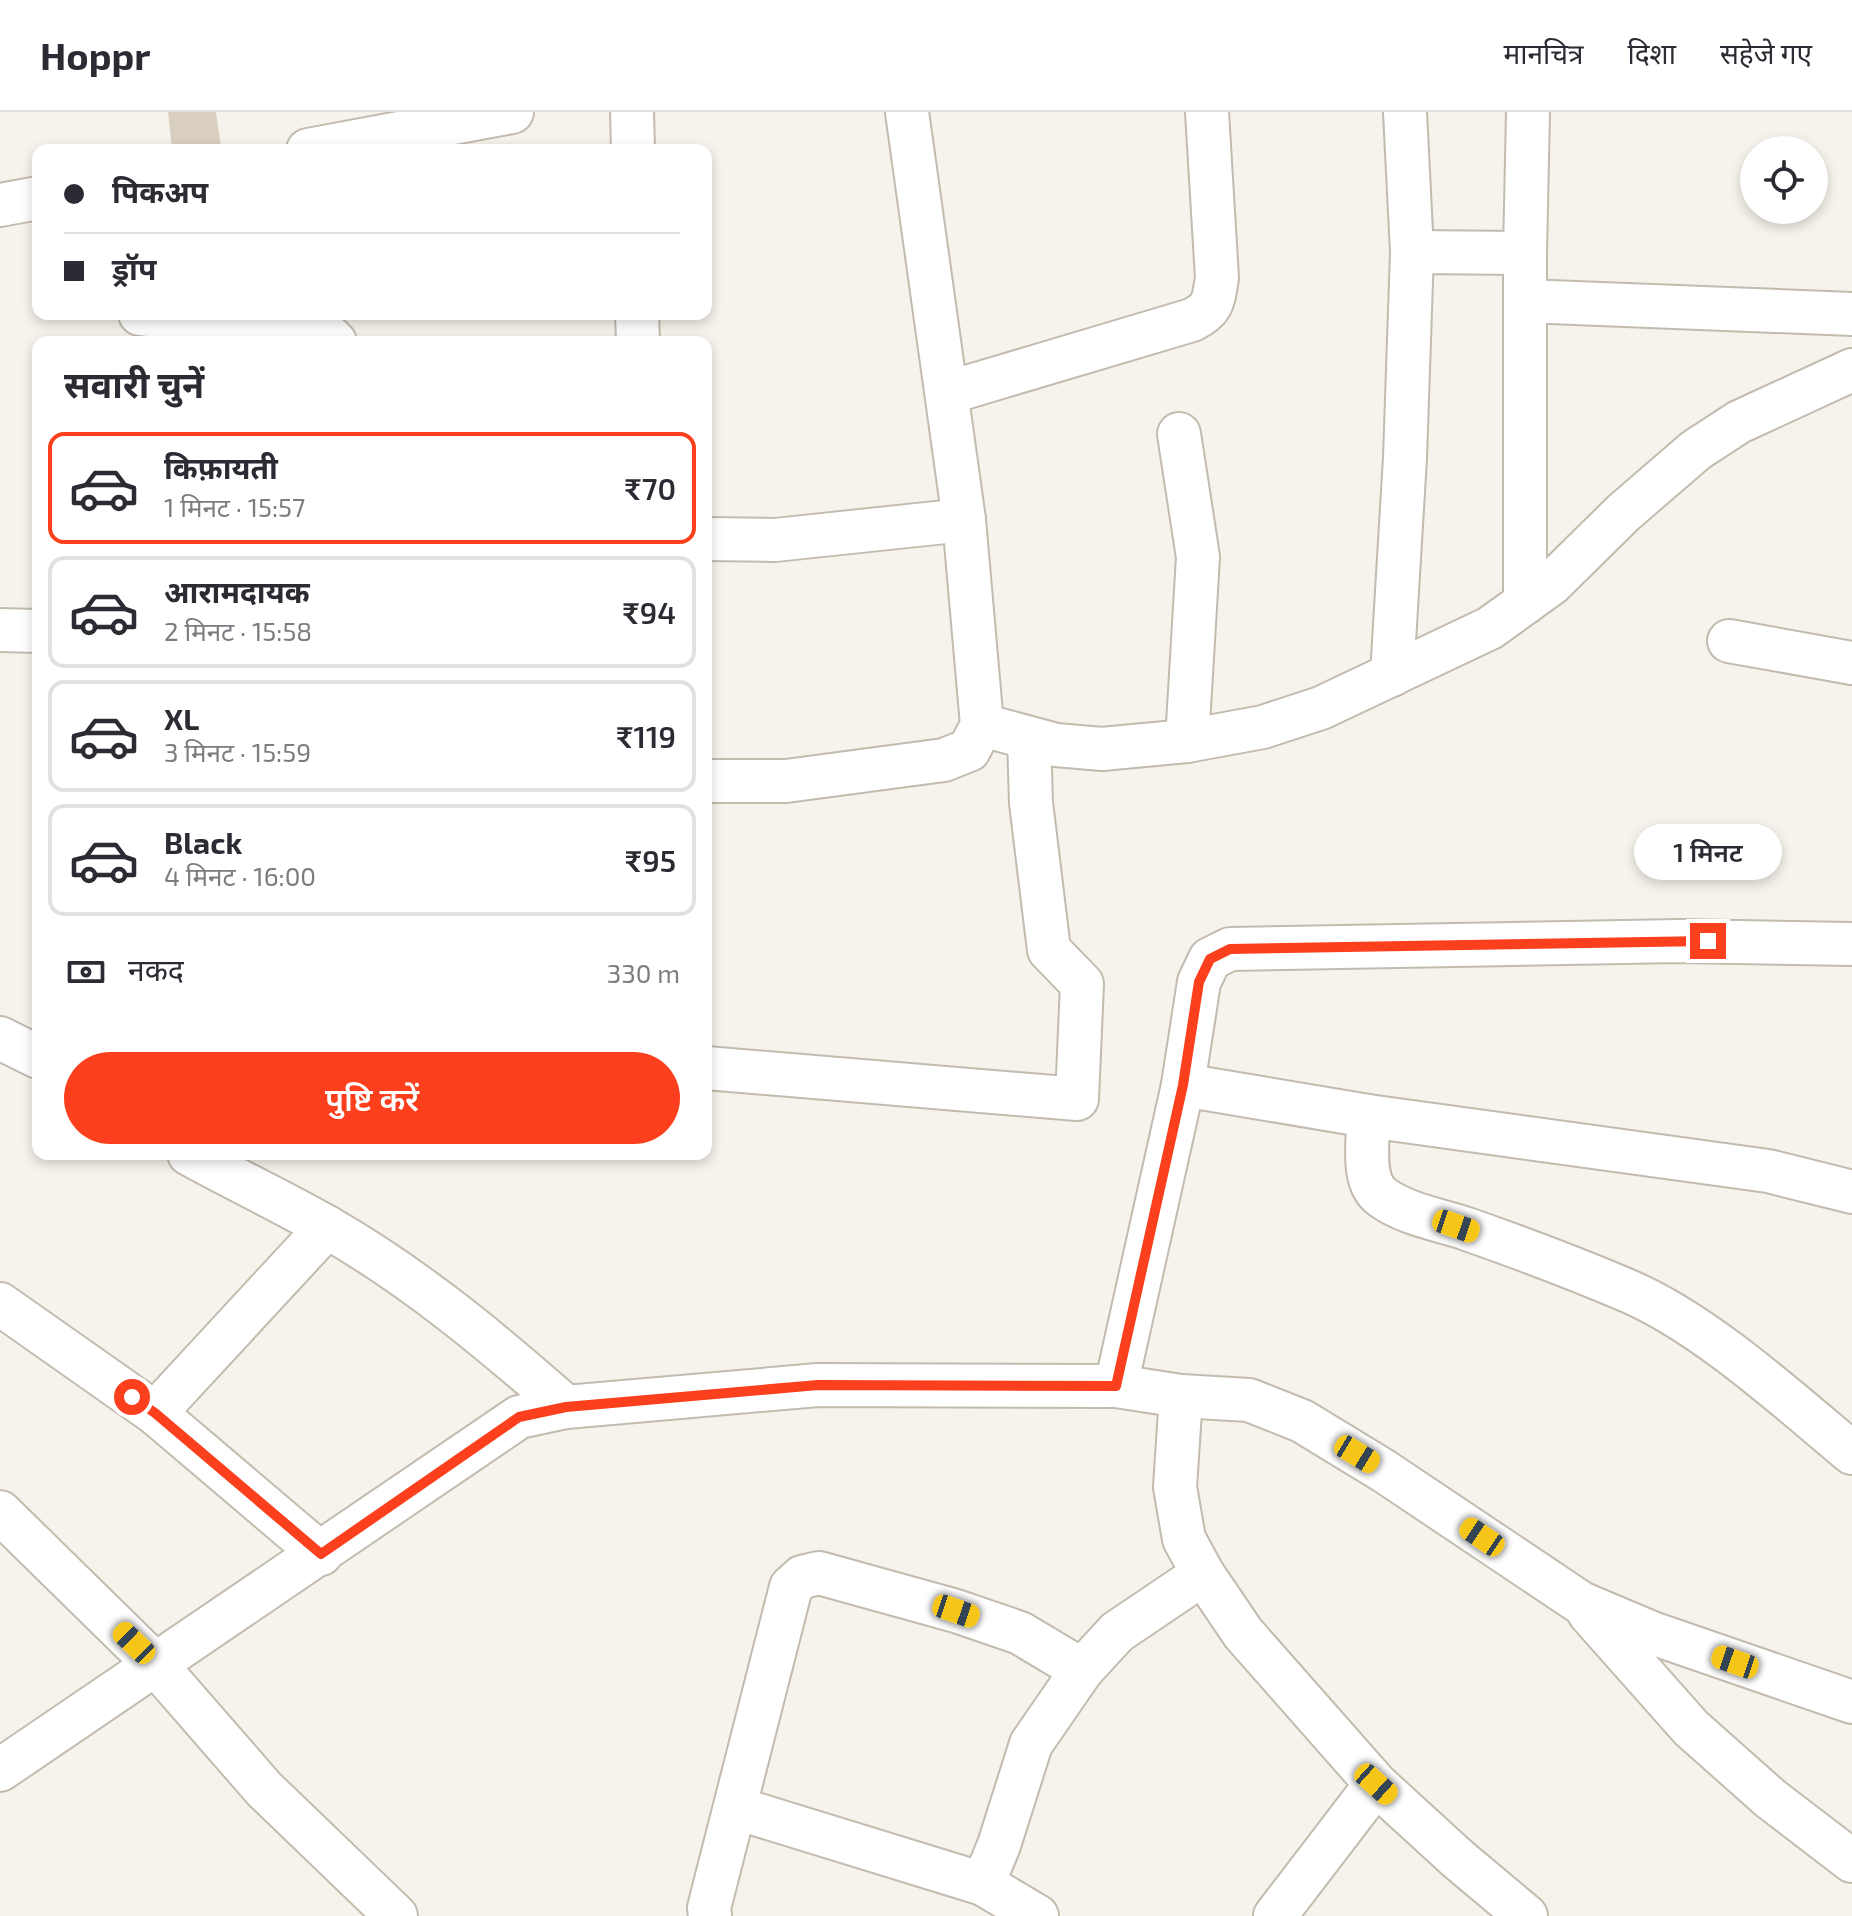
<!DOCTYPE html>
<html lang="hi">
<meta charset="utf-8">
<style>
body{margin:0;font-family:"Exo 2","Noto Sans Devanagari",sans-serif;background:#f7f7f7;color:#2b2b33;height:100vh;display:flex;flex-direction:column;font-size:30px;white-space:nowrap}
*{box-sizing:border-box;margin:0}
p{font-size:26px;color:#7c7c81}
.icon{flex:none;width:44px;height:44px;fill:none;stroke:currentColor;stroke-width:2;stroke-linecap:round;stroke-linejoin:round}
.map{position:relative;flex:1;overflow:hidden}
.drawer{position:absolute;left:32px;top:224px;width:680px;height:824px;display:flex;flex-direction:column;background:#fff;border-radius:16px;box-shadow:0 4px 12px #0003}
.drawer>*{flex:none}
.banner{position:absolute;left:32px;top:32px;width:680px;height:176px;border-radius:16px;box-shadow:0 4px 12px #0003;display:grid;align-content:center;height:176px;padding:0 32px;background:#fff}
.controls{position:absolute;left:1740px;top:24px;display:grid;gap:16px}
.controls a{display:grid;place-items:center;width:88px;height:88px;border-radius:50%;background:#fff;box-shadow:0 4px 12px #0003;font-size:40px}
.end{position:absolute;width:36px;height:36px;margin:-18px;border:10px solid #fc3f1d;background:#fff;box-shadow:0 0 0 4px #fff}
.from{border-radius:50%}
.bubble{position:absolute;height:56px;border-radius:28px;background:#fff;box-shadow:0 4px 12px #0003;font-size:26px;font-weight:600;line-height:56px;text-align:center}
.car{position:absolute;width:24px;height:48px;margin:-24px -12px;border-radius:10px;box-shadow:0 0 6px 2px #0007;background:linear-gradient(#f5c518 24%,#345 0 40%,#f5c518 0 76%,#345 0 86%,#f5c518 0)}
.banner b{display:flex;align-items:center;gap:28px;height:76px;font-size:30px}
.banner b+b{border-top:2px solid #e1e1e2}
.banner i{width:20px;height:20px;background:#2b2b33}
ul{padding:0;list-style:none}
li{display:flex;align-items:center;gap:24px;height:112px;margin:0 16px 12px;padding:0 16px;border:4px solid #e1e1e2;border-radius:16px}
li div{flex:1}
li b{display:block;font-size:30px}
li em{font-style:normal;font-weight:600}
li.current{border-color:#fc3f1d}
li>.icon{width:72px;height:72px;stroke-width:1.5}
h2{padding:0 32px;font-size:36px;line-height:96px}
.pay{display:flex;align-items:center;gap:20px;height:88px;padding:0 32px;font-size:30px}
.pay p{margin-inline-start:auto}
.cta{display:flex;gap:16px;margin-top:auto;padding:16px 32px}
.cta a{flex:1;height:92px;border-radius:48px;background:#fc3f1d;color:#fff;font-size:32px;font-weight:600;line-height:92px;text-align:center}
header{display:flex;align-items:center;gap:48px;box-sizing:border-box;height:112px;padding:0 40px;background:#fff;border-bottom:2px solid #e1e1e2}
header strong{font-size:38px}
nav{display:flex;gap:44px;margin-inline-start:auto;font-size:28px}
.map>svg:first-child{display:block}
.building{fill:#d8cfc1}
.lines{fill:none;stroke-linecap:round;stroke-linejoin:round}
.minor-casing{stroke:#c2bbae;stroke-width:46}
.minor{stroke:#fff;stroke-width:42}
.route{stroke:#fc3f1d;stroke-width:10}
</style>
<header>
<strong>Hoppr</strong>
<nav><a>मानचित्र</a><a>दिशा</a><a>सहेजे गए</a></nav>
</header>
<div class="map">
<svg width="1852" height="1804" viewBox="0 0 1852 1804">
<rect width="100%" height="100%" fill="#f6f3ec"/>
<!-- building -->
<path class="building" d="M168,0H216L221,36L172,38Z"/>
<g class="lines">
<defs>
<g id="minor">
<path d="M632,0L633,38"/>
<path d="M308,38L512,0"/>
<path d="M0,93L38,86"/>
<path d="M1412,140L1525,141"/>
<path d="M1525,189L1852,202"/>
<path d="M140,202L226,213L307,218L330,225L335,230"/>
<path d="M637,202L638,230"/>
<path d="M947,281L1192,208C1214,197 1213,189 1217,166L1207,0"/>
<path d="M1179,322L1198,445L1187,629"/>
<path d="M706,427L775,428L964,408"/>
<path d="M1525,491V141L1528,0"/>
<path d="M0,518L38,519"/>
<path d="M1729,529L1852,551"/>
<path d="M1392,563L1405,346L1412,140L1405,0"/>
<path d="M982,613L1056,633L1102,637L1187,629L1263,615L1321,596L1490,516L1551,472L1623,401L1696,338L1739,310L1852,258"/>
<path d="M706,669H786L944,648L969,638L982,613L964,408L907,0"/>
<path d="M0,926L38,945"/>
<path d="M706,956L1077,987L1082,872L1049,838L1031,691L1029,626"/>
<path d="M1183,973L1368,1004L1768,1059L1852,1080"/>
<path d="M1368,1004C1369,1028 1360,1069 1382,1085C1405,1102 1440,1108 1467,1117C1521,1136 1574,1156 1626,1178C1704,1211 1786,1286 1852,1341"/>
<path d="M189,1042C234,1067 281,1089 325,1114C413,1164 491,1229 566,1295"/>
<path d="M0,1192L155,1301L321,1442"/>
<path d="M1116,1274L1183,973L1199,870L1210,847L1230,837L1679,829L1852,832"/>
<path d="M1181,1284L1175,1375L1184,1427L1203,1462L1243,1521L1376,1672L1458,1747L1526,1804"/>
<path d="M155,1301L327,1115"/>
<path d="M0,1400L156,1553L264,1677L396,1804"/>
<path d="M1589,1501L1691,1616L1771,1687L1852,1749"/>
<path d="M0,1658L519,1305L566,1295L818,1273L1116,1274L1181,1284L1249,1288L1302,1309L1384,1359L1581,1491L1652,1521L1852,1590"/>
<path d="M736,1696L983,1772L1037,1804"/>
<path d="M983,1772L999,1733L1031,1632L1082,1558L1117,1520L1203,1462"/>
<path d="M710,1804L709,1796L791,1475L802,1465L819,1461L956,1499L1020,1521L1082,1558"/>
<path d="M1275,1804L1376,1672"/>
</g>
</defs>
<!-- minor casing -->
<use href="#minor" class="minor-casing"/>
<!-- minor -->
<use href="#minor" class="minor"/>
</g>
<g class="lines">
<!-- route -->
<path class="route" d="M132,1285L155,1301L321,1442L519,1305L566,1295L818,1273L1116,1274L1183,973L1199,870L1210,847L1230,837L1708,829"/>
</g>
</svg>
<div class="controls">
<a><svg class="icon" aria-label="locate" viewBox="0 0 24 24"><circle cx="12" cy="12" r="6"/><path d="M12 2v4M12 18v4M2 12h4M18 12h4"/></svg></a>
</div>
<i class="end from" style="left:132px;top:1285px"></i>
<i class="end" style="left:1708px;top:829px"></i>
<div class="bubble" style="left:1634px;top:712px;width:148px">1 मिनट</div>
<i class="car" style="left:1456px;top:1114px;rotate:109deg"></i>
<i class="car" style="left:1357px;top:1342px;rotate:121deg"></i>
<i class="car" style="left:1482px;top:1425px;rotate:304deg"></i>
<i class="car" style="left:956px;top:1499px;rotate:109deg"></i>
<i class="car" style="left:134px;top:1531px;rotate:314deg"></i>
<i class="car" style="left:1735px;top:1550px;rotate:289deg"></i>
<i class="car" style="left:1376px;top:1672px;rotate:132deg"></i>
<div class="banner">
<b><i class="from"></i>पिकअप</b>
<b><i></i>ड्रॉप</b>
</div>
<section class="drawer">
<h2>सवारी चुनें</h2>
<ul>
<li class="current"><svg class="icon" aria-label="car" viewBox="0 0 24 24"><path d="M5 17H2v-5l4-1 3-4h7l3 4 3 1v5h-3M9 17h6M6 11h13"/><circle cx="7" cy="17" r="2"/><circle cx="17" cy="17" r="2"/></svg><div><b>किफ़ायती</b><p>1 मिनट · 15:57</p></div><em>₹70</em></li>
<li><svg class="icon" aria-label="car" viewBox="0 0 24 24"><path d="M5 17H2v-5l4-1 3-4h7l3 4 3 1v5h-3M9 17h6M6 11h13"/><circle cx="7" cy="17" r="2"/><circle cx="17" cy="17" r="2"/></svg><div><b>आरामदायक</b><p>2 मिनट · 15:58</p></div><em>₹94</em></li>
<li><svg class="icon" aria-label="car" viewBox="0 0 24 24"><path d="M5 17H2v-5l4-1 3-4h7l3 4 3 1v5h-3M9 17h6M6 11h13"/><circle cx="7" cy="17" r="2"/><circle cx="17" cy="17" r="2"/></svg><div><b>XL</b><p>3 मिनट · 15:59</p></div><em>₹119</em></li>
<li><svg class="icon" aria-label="car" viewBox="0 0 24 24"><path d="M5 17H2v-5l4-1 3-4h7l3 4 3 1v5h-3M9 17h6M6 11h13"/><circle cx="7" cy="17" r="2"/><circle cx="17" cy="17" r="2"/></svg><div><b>Black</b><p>4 मिनट · 16:00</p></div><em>₹95</em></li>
</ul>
<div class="pay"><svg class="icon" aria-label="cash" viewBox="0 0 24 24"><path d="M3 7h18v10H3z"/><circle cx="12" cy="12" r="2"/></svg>नकद<p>330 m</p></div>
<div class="cta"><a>पुष्टि करें</a></div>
</section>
</div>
